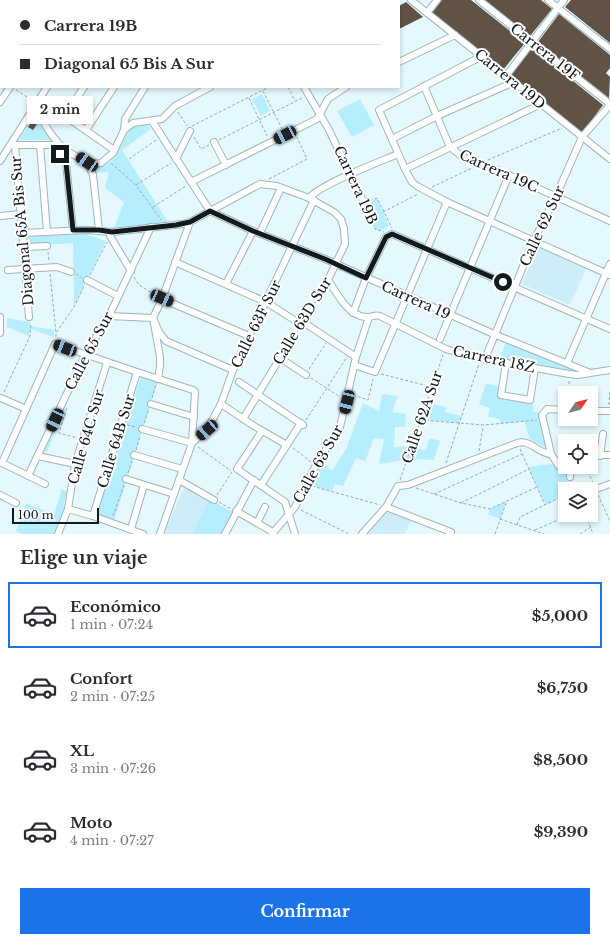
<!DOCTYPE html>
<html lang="es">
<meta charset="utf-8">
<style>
body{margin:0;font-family:"Libre Baskerville",serif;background:#f2f2f3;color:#2b2b33;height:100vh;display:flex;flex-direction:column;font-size:15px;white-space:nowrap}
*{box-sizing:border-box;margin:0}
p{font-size:13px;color:#7c7c81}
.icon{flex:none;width:22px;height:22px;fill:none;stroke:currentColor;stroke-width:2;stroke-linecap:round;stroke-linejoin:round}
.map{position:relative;height:534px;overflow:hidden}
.side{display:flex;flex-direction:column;background:#fff;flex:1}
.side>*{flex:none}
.banner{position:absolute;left:0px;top:0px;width:400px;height:88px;box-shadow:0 2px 6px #0003;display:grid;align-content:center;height:88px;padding:0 20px;background:#fff}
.needle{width:26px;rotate:55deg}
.fabs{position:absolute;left:558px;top:386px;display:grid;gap:8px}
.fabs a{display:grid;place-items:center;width:40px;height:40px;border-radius:0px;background:#fff;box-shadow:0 2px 6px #0003;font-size:20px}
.scale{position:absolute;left:12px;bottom:10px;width:87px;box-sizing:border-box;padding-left:4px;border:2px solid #111a1c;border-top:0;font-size:11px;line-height:14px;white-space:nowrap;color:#111a1c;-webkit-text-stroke:3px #fff;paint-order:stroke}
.end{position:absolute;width:18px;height:18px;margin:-9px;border:5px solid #111a1c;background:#fff;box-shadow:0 0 0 2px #fff}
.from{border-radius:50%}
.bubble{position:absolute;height:28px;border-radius:0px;background:#fff;box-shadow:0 2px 6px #0003;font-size:13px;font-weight:800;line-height:28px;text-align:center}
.car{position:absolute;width:12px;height:24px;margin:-12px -6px;border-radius:5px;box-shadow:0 0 3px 1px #0007;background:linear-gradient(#222 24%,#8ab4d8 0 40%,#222 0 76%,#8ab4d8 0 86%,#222 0)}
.banner b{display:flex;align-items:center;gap:14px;height:38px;font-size:15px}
.banner b+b{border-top:1px solid #e1e1e2}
.banner i{width:10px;height:10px;background:#2b2b33}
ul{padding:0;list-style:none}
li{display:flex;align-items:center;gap:12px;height:66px;margin:0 8px 6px;padding:0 12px;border:2px solid transparent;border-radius:0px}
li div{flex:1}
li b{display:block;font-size:15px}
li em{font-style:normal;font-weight:800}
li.active{border-color:#1a73e8}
li>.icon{width:36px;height:36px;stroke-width:1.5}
h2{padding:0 20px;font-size:18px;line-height:48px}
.button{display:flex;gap:8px;margin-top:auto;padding:8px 20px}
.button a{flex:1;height:46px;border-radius:0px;background:#1a73e8;color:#fff;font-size:16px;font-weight:800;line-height:46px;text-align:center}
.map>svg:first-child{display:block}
.built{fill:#cdeef8}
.green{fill:#b6eefe}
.building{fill:#605245}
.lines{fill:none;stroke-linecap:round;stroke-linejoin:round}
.minor-casing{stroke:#9eb5bc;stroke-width:8}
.path{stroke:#99a9ad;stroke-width:1;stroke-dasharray:3 2;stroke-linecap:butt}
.minor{stroke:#fff;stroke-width:6}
.route{stroke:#111a1c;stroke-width:5}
.labels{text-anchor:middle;stroke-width:4;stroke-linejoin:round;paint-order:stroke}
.street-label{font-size:14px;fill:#111a1c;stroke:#fff}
</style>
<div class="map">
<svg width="610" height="534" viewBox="0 0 610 534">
<rect width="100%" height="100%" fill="#e4f8fe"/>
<!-- built -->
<g class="built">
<path d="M538,247L586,269L570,305L522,284Z"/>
<path d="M185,486L209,499L192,534H164Z"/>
<path d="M387,512L411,520L405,534H365Z"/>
</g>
<!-- green -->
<g class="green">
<path d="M68,0H132L69,1Z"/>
<path d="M262,94L270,111L261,116L252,99Z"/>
<path d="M360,99L374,125L352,137L337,111Z"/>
<path d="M35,115L51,140H19Z"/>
<path d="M147,124L151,129L122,150L168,222L113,230L124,202L105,188L109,172L96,173L92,168C119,166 118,147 131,127Z"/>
<path d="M377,198L389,226L380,231L375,229L365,205Z"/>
<path d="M83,233L106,241L74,306L73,243L27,246V237Z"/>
<path d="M7,318L30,322V326L54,330V337L30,329L29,336L7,327Z"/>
<path d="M506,342L578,372L499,360Z"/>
<path d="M141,376L158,381L114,521L96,515Z"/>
<path d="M486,384L500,386L498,398L533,404V411L539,413L548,449L530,439L524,421L500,424V419L488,417L490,408L479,404Z"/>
<path d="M382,394L398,396L392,412L406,414L405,427H395L394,447L413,446L425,451L430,438L440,441L434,460L409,459L379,464L384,439L374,438L365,461L356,458L343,486L335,484L332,491L308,484L323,462L332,471L346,449L363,403L379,411Z"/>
<path d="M66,400H68L47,452L43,450Z"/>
<path d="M427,403L446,407L445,412L462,416L459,423L422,419Z"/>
<path d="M553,464L559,468L567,467L570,484L573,483L575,489H565V495L546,505L528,467Z"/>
<path d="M62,489L67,492L64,501L65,510L56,534H21L16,531L26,503L54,514Z"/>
<path d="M209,499L233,512L222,534H192Z"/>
<path d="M506,501L500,519L488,514L490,509Z"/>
</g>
<!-- building -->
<g class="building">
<path d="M442,0H471L525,43L503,70L432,13Z"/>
<path d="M485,0H541L552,9L530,36Z"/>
<path d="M571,0H610V43L565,7Z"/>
<path d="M406,2L423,17L399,29V6Z"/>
<path d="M559,14L610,55V68L606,73L610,77L609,98L538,42Z"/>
<path d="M532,48L603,105L582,133L510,76Z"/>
<path d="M32,121L37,124L33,130L28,127Z"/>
</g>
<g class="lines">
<defs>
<g id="minor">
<path d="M21,0L22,1"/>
<path d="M61,0L62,1"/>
<path d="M207,0L208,1"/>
<path d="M245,0L246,1"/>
<path d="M411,0L610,159"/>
<path d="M479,0L610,104"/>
<path d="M548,0L610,49"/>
<path d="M163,1L165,0"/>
<path d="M271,1L273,0"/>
<path d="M375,1L377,0"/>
<path d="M0,13L1,14"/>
<path d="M427,13L437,0"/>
<path d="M0,47L1,48"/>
<path d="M0,56L1,54"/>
<path d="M482,56L379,110L405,169L412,182L417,186L447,202L610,275"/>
<path d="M399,62L455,35"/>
<path d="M506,76L564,0"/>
<path d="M0,79L1,80"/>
<path d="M424,86L450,147L463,157L495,169L610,221"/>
<path d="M84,87L65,116L114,150"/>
<path d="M304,87L328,128L364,203"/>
<path d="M0,102L10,87"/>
<path d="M35,106C41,117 47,130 55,139C63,150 88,166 101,163L113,153L124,130L125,119L145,87"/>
<path d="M152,121L210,211L253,231L325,259L496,335L588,372"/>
<path d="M86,130L114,87"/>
<path d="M124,130L133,123L162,119L175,106L210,87"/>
<path d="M392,139L437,116L514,82"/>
<path d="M214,142L226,165"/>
<path d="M12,145H55"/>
<path d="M15,145L29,317"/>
<path d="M40,145L47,232"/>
<path d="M53,145L66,163L73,230"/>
<path d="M176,159L190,131"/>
<path d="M0,161L47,87"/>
<path d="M87,162L93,175L99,230"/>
<path d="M405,169L541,104"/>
<path d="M191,182L317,119L328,99L346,87"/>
<path d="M309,198C321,184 379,162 398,154"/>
<path d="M0,216L21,214"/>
<path d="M112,232L110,236L131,271"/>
<path d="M23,233L86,230L112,232L183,224L190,222L260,184L277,186L309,198L334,212L341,219L344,229L345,244L328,280C337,293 347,315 365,317C371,318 374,314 380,316L446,349L472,357L569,374L578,375L610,370"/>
<path d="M260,233L281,188"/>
<path d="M25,247L47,246"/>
<path d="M175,262L266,302L302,325"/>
<path d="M8,270L57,267L71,272"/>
<path d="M87,280L118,296"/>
<path d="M226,284L253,231"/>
<path d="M162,299L249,336"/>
<path d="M353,313L366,278L386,237L392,234L610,329"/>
<path d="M109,316L153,318L159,332L166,341L233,370"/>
<path d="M0,317V333"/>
<path d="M303,322L356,357"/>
<path d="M440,339L509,175"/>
<path d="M487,354L534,240L556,196L582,137L610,105"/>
<path d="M506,363L501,395L530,400L535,368"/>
<path d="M567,363L610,264"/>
<path d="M354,365L375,372L447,202"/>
<path d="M137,372L193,390"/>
<path d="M158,379L160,366V357L153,318L162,299L190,222"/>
<path d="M239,382L303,425"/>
<path d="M1,398L26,409"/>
<path d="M151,404L194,417"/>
<path d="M221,404L254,426L287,445"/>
<path d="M591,411H610"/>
<path d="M243,419L280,358L306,375"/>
<path d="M142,429L192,443L207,430L221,404L233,370L314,200"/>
<path d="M262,431L237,469L285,502L295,534"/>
<path d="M551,454L542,415L547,409L565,410"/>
<path d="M134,455L182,469"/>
<path d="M591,455H610"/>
<path d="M38,456L75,464"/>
<path d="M600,456L603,434"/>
<path d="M28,476L85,355L109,316L151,227"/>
<path d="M570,477L571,467"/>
<path d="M126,479L174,494"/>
<path d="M179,480L214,500"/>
<path d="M45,484L2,463L55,344L137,372L93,516"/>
<path d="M261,485L301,423"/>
<path d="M596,489L610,484"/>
<path d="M0,495L16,503"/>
<path d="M386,507L451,532L450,534"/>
<path d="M68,509L93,516L143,534"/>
<path d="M236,511L273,532"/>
<path d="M257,523L265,507"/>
<path d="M131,529L144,485"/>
<path d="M58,534L68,509L75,464L107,363"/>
<path d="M160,534L192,443L195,392"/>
<path d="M225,534L254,480"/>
<path d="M272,534L295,507L316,465L340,427L356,357L369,317"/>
<path d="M362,534L386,507L398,486L408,485L517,443C531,439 538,454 551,454L559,466L565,463"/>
</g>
</defs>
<!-- minor casing -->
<use href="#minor" class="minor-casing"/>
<!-- path -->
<g class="path">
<path d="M288,87L295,101"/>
<path d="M16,90L32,100"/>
<path d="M263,91L282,129"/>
<path d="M249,98L267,136"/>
<path d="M44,101L60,112"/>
<path d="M178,112L187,126"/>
<path d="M192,126L269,87"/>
<path d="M194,137L201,149L209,145"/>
<path d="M219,140L302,98"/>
<path d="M129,159L156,140"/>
<path d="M488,160L562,128"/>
<path d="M111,163L136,185L161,220"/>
<path d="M269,179L307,159L297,137"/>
<path d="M136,185L171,163"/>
<path d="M432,187L472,168"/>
<path d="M370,201L377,198L392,228"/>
<path d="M153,207L186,186"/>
<path d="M367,209L375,229L384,232"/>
<path d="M383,212L418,194"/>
<path d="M48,252L49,261"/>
<path d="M50,274L56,333"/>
<path d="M76,274L82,278"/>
<path d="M90,275L107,242"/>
<path d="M134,277L139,285L157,296"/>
<path d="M306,317L325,285"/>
<path d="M56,337V333L74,307L84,286"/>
<path d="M284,353L298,330"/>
<path d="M309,369L326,343"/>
<path d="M381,374L432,387"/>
<path d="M311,378L340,397"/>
<path d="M569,381L570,393"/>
<path d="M4,392L30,336L31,323"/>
<path d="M353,395L368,400L373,379"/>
<path d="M152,398L156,384"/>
<path d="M609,405L610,390"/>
<path d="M67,408L59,433L77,438"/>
<path d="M306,420L347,357"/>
<path d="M421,420L484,425L537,420"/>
<path d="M144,423L149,409"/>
<path d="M127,425L136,427"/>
<path d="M198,447L231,471"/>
<path d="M293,448L311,462"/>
<path d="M520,449L545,505"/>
<path d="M136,450L140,436"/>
<path d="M479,451L483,427"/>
<path d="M446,463L479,364"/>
<path d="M586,467L593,483"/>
<path d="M128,473L132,461"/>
<path d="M400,480L443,355"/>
<path d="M572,483L574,489"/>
<path d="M312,486L380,505"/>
<path d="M416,488L461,503L490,509L537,487"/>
<path d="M434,494L522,454"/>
<path d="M217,495L232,472"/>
<path d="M598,495L610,521"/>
<path d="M219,502L231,509"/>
<path d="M461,503L529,469"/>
<path d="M301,510L349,534"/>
<path d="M586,515L593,534"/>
<path d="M113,516L124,485"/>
<path d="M500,519L544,534"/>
<path d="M517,525L520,517L565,495"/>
<path d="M535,530L570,515"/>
<path d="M495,534L506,503"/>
<path d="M580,534L591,527"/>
</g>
<!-- minor -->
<use href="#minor" class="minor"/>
</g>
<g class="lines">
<!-- route -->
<path class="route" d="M60,154L66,163L73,230H99L112,232L176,225L190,222L210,211L253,231L325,259L366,278L386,237L392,234L503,282"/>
</g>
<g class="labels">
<!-- street labels -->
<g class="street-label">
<text transform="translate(545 52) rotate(38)" y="5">Carrera 19F</text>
<text transform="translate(510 79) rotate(39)" y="5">Carrera 19D</text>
<text transform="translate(499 171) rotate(24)" y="5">Carrera 19C</text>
<text transform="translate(356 185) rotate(65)" y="5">Carrera 19B</text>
<text transform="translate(542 226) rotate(-65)" y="5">Calle 62 Sur</text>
<text transform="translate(22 231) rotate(-95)" y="5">Diagonal 65A Bis Sur</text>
<text transform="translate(416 300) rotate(24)" y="5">Carrera 19</text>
<text transform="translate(302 321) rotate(-59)" y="5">Calle 63D Sur</text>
<text transform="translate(256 324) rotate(-64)" y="5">Calle 63F Sur</text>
<text transform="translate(89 351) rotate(-62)" y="5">Calle 65 Sur</text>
<text transform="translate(494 359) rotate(12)" y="5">Carrera 18Z</text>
<text transform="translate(422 417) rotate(-71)" y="5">Calle 62A Sur</text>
<text transform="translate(86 437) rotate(-74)" y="5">Calle 64C Sur</text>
<text transform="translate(116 441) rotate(-73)" y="5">Calle 64B Sur</text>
<text transform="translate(318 464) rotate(-61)" y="5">Calle 63 Sur</text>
</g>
</g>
</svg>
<div class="fabs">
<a><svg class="needle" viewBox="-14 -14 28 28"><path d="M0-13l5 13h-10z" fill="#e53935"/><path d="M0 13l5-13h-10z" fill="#7c7c81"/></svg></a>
<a><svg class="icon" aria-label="locate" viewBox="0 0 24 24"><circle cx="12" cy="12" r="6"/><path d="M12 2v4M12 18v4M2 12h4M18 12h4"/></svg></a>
<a><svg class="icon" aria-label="layers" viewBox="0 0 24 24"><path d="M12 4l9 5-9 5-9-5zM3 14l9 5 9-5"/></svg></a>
</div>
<div class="scale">100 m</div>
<i class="end from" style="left:503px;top:282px"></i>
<i class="end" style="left:60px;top:154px"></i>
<div class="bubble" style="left:27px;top:96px;width:66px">2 min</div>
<i class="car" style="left:285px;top:135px;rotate:243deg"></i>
<i class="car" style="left:87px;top:162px;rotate:304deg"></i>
<i class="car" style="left:162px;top:298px;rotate:113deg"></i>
<i class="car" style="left:65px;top:348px;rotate:291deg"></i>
<i class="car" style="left:347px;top:402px;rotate:194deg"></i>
<i class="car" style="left:55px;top:420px;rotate:205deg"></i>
<i class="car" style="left:207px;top:430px;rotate:229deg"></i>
<div class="banner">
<b><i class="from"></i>Carrera 19B</b>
<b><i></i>Diagonal 65 Bis A Sur</b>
</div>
</div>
<section class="side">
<h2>Elige un viaje</h2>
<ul>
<li class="active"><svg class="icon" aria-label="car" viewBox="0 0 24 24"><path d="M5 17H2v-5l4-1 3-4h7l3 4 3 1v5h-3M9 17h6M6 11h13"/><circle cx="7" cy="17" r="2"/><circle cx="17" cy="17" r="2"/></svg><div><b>Económico</b><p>1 min · 07:24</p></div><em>$5,000</em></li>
<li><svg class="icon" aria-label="car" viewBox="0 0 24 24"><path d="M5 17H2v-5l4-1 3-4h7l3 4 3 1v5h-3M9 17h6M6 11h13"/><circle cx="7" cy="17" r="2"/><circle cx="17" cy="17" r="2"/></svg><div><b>Confort</b><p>2 min · 07:25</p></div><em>$6,750</em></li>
<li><svg class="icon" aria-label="car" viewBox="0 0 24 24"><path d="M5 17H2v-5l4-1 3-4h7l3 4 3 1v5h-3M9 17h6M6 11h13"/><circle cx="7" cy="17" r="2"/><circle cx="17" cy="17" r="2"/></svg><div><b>XL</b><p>3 min · 07:26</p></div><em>$8,500</em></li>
<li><svg class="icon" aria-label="car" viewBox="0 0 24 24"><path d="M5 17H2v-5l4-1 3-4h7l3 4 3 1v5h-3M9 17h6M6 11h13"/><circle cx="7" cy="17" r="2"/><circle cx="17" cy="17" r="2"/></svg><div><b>Moto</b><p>4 min · 07:27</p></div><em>$9,390</em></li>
</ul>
<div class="button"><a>Confirmar</a></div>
</section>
